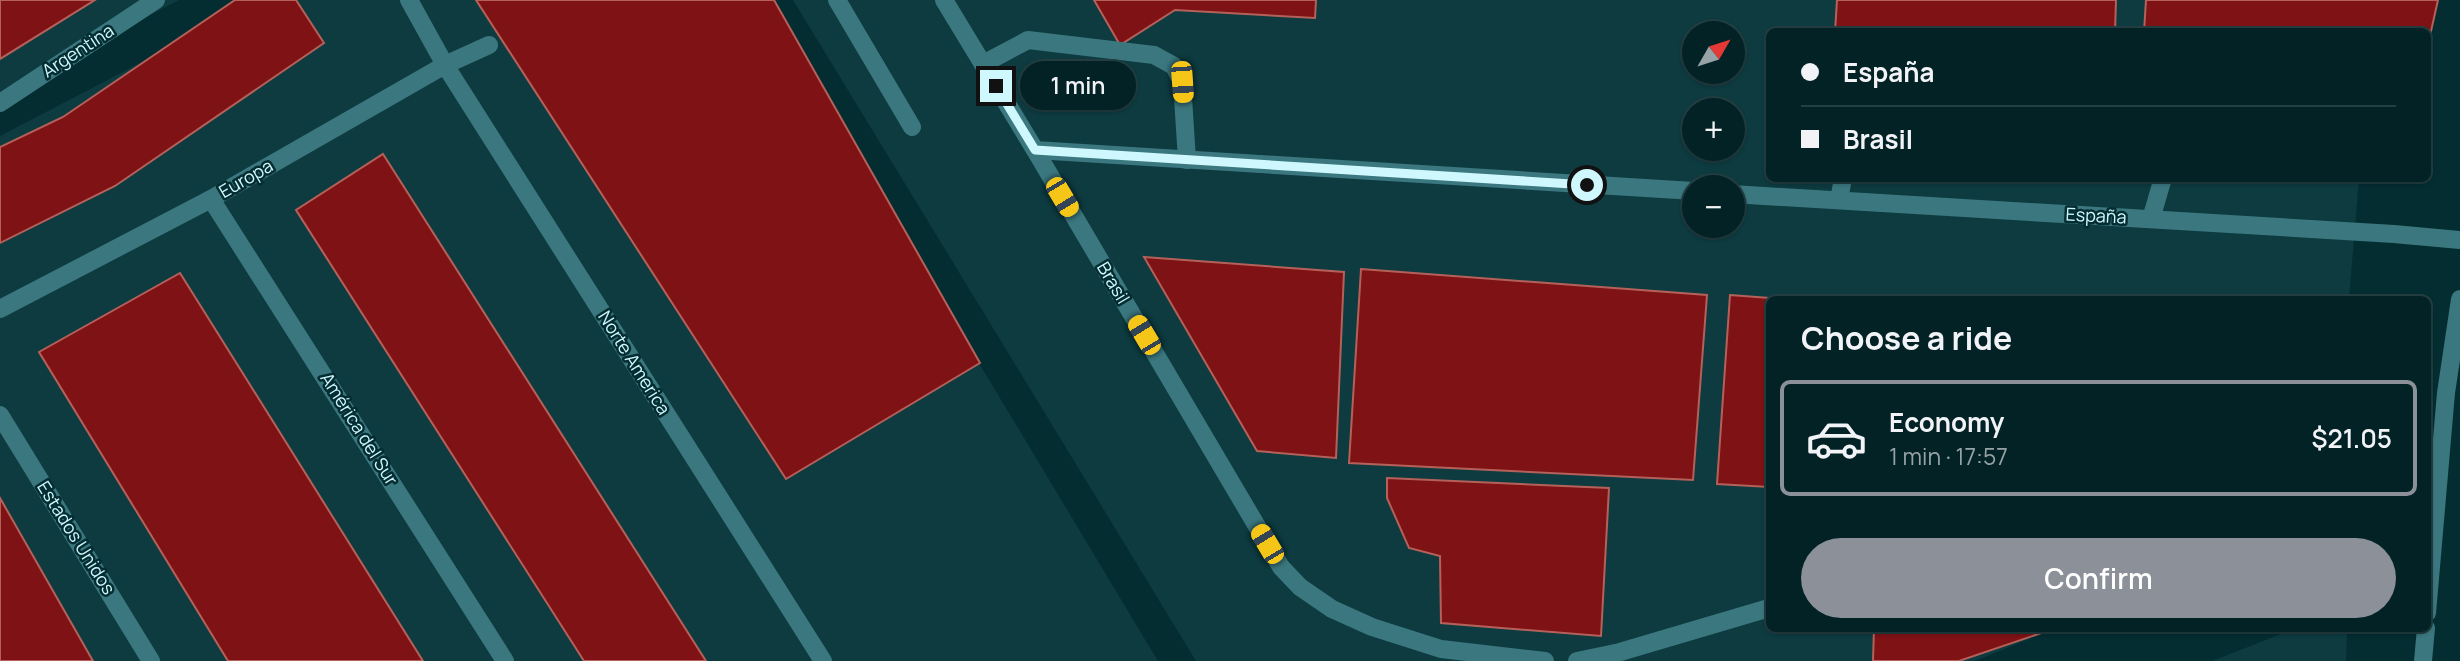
<!DOCTYPE html>
<meta charset="utf-8">
<style>
body{margin:0;font-family:Manrope,sans-serif;background:#112f32;color:#f1f3f6;height:100vh;display:flex;flex-direction:column;font-size:26px;white-space:nowrap}
*{box-sizing:border-box;margin:0}
p{font-size:23px;color:#97a4a7}
.icon{flex:none;width:38px;height:38px;fill:none;stroke:currentColor;stroke-width:2;stroke-linecap:round;stroke-linejoin:round}
.map{position:relative;flex:1;overflow:hidden}
.panel{position:absolute;left:1766px;top:296px;width:665px;height:336px;display:flex;flex-direction:column;background:#032226;border-radius:10px;box-shadow:0 2px 5px #0004,0 0 0 2px #243f43}
.panel>*{flex:none}
.top-card{position:absolute;left:1766px;top:28px;width:665px;height:154px;border-radius:10px;box-shadow:0 2px 5px #0004,0 0 0 2px #243f43;display:grid;align-content:center;height:154px;padding:0 35px;background:#032226}
.needle{width:46px;rotate:51deg}
.controls{position:absolute;left:1682px;top:21px;display:grid;gap:14px}
.controls a{display:grid;place-items:center;width:63px;height:63px;border-radius:50%;background:#032226;box-shadow:0 2px 5px #0004,0 0 0 2px #243f43;font-size:35px}
.end{position:absolute;width:32px;height:32px;margin:-16px;border:9px solid #cef8fd;background:#111;box-shadow:0 0 0 4px #111}
.from{border-radius:50%}
.bubble{position:absolute;height:49px;border-radius:24px;background:#032226;box-shadow:0 2px 5px #0004,0 0 0 2px #243f43;font-size:23px;font-weight:600;line-height:49px;text-align:center}
.car{position:absolute;width:21px;height:42px;margin:-21px -10px;border-radius:9px;box-shadow:0 0 5px 2px #0007;background:linear-gradient(#f5c518 24%,#345 0 40%,#f5c518 0 76%,#345 0 86%,#f5c518 0)}
.top-card b{display:flex;align-items:center;gap:24px;height:66px;font-size:26px}
.top-card b+b{border-top:2px solid #243f43}
.top-card i{width:18px;height:18px;background:#f1f3f6}
ul{padding:0;list-style:none}
li{display:flex;align-items:center;gap:21px;height:116px;margin:0 14px 10px;padding:0 21px;border:4px solid #243f43;border-radius:10px}
li div{flex:1}
li b{display:block;font-size:26px}
li em{font-style:normal;font-weight:600}
li.on{border-color:#8c9099}
li>.icon{width:63px;height:63px;stroke-width:1.5}
h2{padding:0 35px;font-size:32px;line-height:84px}
.primary-button{display:flex;gap:14px;margin-top:auto;padding:14px 35px}
.primary-button a{flex:1;height:80px;border-radius:42px;background:#8c9099;color:#fff;font-size:28px;font-weight:600;line-height:80px;text-align:center}
.map>svg:first-child{display:block}
.built{fill:#0d3b40;fill-rule:evenodd}
.building{fill:#7e1215;stroke:#b5615a;stroke-width:2}
.lines{fill:none;stroke-linecap:round;stroke-linejoin:round}
.service{stroke:#3b777f;stroke-width:18}
.minor{stroke:#3b777f;stroke-width:18}
.tertiary{stroke:#3b777f;stroke-width:18}
.route{stroke:#cef8fd;stroke-width:9}
.labels{text-anchor:middle;stroke-width:5;stroke-linejoin:round;paint-order:stroke}
.street-label{font-size:18px;fill:#cef8fd;stroke:#042d32}
</style>
<div class="map">
<svg width="2460" height="661" viewBox="0 0 2460 661">
<rect width="100%" height="100%" fill="#042d32"/>
<!-- built -->
<g class="built">
<path d="M0,0H179L0,94Z"/>
<path d="M261,0H761L1158,661H0V136Z"/>
<path d="M793,0H2373L2370,31L1769,32V178L2359,179L2349,299H1769V628H2056L1975,661H1196ZM1694,33H1732V72H1694ZM1694,110H1732V149H1694ZM1694,187H1732V226H1694Z"/>
<path d="M2296,628H2347L2346,661H2212Z"/>
</g>
<!-- building -->
<g class="building">
<path d="M0,0H95L0,59Z"/>
<path d="M235,0H296L324,43L115,186L0,243V147L63,117Z"/>
<path d="M476,0H774L980,363L786,479Z"/>
<path d="M1094,0H1316L1315,18L1175,10L1120,45Z"/>
<path d="M1837,0H2116L2115,32H1835Z"/>
<path d="M2146,0H2438L2427,49V32H2144Z"/>
<path d="M383,154L706,661H584L296,210Z"/>
<path d="M1144,257L1344,272L1336,458L1257,451Z"/>
<path d="M1361,269L1707,295L1693,480L1349,463Z"/>
<path d="M180,273L423,661H228L39,352Z"/>
<path d="M1730,295L1785,299H1769V487L1717,484Z"/>
<path d="M1387,478L1609,488L1601,636L1441,623L1440,556L1409,548L1387,498Z"/>
<path d="M0,498L93,661H0Z"/>
<path d="M1874,628H2056L1959,661H1873Z"/>
</g>
<g class="lines">
<!-- service -->
<g class="service">
<path d="M409,0L445,65L489,45"/>
<path d="M837,0L912,127"/>
<path d="M983,64L1028,40L1154,55L1174,66L1182,82L1187,160"/>
<path d="M1035,150L1281,567L1300,587L1332,609L1372,627L1441,649L1545,661"/>
<path d="M1839,200L1843,178"/>
<path d="M2151,219L2163,178"/>
<path d="M1577,661L1620,652L1769,608"/>
</g>
<!-- minor -->
<g class="minor">
<path d="M944,0L1035,150L1694,191"/>
<path d="M0,103L156,0"/>
<path d="M1732,194L2394,234L2460,240"/>
<path d="M211,199L505,661"/>
<path d="M0,309L211,199L445,65L823,661"/>
<path d="M0,415L151,661"/>
</g>
<!-- tertiary -->
<g class="tertiary">
<path d="M2427,613L2446,393L2460,299"/>
<path d="M2423,661L2426,628"/>
</g>
</g>
<g class="lines">
<!-- route -->
<path class="route" d="M996,86L1035,150L1587,185"/>
</g>
<g class="labels">
<!-- street labels -->
<g class="street-label">
<text transform="translate(78 51) rotate(-33)" y="6">Argentina</text>
<text transform="translate(246 179) rotate(-30)" y="6">Europa</text>
<text transform="translate(2096 216) rotate(3)" y="6">España</text>
<text transform="translate(1113 283) rotate(59)" y="6">Brasil</text>
<text transform="translate(634 363) rotate(58)" y="6">Norte America</text>
<text transform="translate(359 429) rotate(58)" y="6">América del Sur</text>
<text transform="translate(76 538) rotate(58)" y="6">Estados Unidos</text>
</g>
</g>
</svg>
<div class="controls">
<a><svg class="needle" viewBox="-14 -14 28 28"><path d="M0-13l5 13h-10z" fill="#e53935"/><path d="M0 13l5-13h-10z" fill="#97a4a7"/></svg></a>
<a>+</a>
<a>−</a>
</div>
<i class="end from" style="left:1587px;top:185px"></i>
<i class="end" style="left:996px;top:86px"></i>
<div class="bubble" style="left:1020px;top:61px;width:116px">1 min</div>
<i class="car" style="left:1182px;top:82px;rotate:176deg"></i>
<i class="car" style="left:1062px;top:197px;rotate:149deg"></i>
<i class="car" style="left:1144px;top:335px;rotate:329deg"></i>
<i class="car" style="left:1267px;top:544px;rotate:329deg"></i>
<div class="top-card">
<b><i class="from"></i>España</b>
<b><i></i>Brasil</b>
</div>
<section class="panel">
<h2>Choose a ride</h2>
<ul>
<li class="on"><svg class="icon" aria-label="car" viewBox="0 0 24 24"><path d="M5 17H2v-5l4-1 3-4h7l3 4 3 1v5h-3M9 17h6M6 11h13"/><circle cx="7" cy="17" r="2"/><circle cx="17" cy="17" r="2"/></svg><div><b>Economy</b><p>1 min · 17:57</p></div><em>$21.05</em></li>
</ul>
<div class="primary-button"><a>Confirm</a></div>
</section>
</div>
